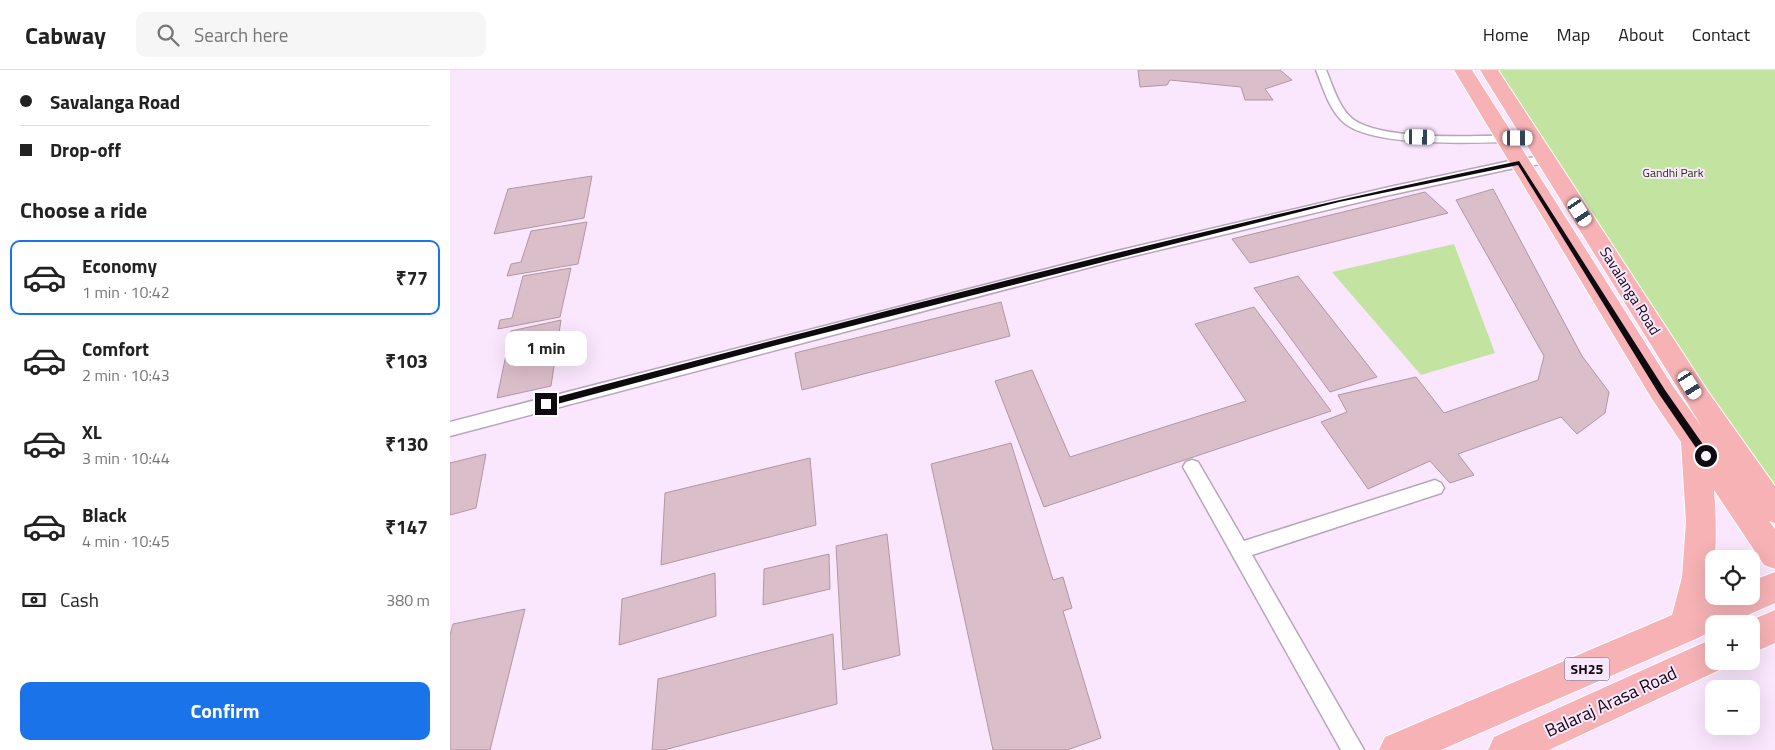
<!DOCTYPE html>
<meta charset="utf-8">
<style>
body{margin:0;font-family:"Titillium Web",sans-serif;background:#f6f6f6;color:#222;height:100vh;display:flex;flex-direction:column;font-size:19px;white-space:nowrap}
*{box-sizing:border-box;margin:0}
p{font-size:16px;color:#767676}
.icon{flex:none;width:28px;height:28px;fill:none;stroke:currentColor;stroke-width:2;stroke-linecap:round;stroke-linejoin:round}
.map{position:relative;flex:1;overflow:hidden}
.panel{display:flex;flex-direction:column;background:#fff;width:450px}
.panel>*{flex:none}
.hud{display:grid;align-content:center;height:110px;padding:0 20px;background:#fff}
.controls{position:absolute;left:1255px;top:480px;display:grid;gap:10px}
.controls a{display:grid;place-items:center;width:55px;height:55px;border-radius:10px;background:#fff;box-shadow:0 5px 20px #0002;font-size:25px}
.end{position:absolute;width:22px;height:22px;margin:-11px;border:6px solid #0f0910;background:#fff;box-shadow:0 0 0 2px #fff}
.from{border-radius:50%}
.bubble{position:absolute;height:35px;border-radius:10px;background:#fff;box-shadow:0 5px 20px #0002;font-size:16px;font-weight:700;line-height:35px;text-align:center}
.car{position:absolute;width:15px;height:30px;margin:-15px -8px;border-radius:6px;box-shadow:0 0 4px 1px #0007;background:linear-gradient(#fff 24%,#345 0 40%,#fff 0 76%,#345 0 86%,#fff 0)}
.hud b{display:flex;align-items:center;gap:18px;height:48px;font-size:19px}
.hud b+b{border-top:1px solid #e0e0e0}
.hud i{width:12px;height:12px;background:#222}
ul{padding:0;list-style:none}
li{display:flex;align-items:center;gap:15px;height:75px;margin:0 10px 8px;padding:0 10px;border:2px solid transparent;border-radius:10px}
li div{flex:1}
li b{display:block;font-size:19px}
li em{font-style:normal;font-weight:700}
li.on{border-color:#1a73e8}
li>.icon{width:45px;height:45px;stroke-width:1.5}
h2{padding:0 20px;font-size:22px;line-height:60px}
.pay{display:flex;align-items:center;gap:12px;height:55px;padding:0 20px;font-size:19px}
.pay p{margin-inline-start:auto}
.cta{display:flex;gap:10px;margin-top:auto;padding:10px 20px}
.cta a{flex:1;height:58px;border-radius:10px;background:#1a73e8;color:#fff;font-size:20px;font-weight:700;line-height:58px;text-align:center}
header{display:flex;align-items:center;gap:30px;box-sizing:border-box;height:70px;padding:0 25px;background:#fff;border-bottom:1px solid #e0e0e0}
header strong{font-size:24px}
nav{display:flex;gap:28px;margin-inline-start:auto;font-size:18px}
.search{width:350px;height:45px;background:#f6f6f6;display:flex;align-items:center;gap:12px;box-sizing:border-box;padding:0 18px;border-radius:10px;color:#767676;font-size:19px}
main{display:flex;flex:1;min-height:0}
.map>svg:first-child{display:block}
.green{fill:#c3e3a1}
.building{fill:#dabec9;stroke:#b197a2}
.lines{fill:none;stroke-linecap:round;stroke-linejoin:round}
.lane-casing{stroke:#b7a6ba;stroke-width:3}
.primary-casing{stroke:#fff;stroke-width:2}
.lane{fill:#fff;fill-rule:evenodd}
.primary{fill:#f6b2b5;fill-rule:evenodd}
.route{fill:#0f0910}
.labels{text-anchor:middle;stroke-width:4;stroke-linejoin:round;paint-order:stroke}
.far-park-label{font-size:12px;fill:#263a09;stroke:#fae7fd}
.shield{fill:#fae7fd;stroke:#564c57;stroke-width:1}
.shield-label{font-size:14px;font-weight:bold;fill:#0f0910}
.street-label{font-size:15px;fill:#0f0910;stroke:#fae7fd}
.near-street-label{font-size:18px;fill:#0f0910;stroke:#fae7fd}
</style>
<header>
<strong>Cabway</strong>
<div class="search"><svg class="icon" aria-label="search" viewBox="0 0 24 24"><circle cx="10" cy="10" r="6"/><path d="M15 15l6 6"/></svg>Search here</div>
<nav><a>Home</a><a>Map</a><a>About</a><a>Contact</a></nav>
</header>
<main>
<section class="panel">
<div class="hud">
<b><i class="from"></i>Savalanga Road</b>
<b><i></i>Drop-off</b>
</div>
<h2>Choose a ride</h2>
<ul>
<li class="on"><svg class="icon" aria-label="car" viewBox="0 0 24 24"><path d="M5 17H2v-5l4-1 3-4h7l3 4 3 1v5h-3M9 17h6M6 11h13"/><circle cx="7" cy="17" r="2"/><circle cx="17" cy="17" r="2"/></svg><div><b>Economy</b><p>1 min · 10:42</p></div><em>₹77</em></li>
<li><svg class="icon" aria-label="car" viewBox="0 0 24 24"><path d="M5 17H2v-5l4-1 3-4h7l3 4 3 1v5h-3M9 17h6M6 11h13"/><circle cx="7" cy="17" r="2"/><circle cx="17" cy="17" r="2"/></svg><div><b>Comfort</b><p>2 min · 10:43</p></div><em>₹103</em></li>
<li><svg class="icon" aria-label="car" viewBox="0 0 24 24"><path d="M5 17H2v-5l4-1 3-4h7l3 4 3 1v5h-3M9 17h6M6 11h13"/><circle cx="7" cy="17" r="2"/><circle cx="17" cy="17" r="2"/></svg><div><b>XL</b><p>3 min · 10:44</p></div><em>₹130</em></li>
<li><svg class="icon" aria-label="car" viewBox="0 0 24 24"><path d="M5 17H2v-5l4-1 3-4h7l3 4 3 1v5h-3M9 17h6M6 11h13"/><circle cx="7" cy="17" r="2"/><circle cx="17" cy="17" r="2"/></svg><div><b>Black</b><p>4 min · 10:45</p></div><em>₹147</em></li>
</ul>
<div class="pay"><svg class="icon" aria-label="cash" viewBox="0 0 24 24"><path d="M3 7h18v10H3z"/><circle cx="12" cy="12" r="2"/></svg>Cash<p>380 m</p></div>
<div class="cta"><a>Confirm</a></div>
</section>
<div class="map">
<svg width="1325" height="680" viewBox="0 0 1325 680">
<rect width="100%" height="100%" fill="#fae7fd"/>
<!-- green -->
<g class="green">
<path d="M1035,0H1325V449Z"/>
<path d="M1004,174L1045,283L971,305L882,202Z"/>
</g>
<!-- building -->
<g class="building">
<path d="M688,0H830L842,10L815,19L823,30H795L791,17L720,10L717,15L690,17Z"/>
<path d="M142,106L134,148L44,164L58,119Z"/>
<path d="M1043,119L1132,286L1159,322L1155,343L1127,364L1111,347L1008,384L1024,405L1000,413L980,391L918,419L871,352L897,342L888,325L966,307L994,343L1088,310L1094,286L1006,130Z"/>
<path d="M975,122L998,143L800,193L782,169Z"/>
<path d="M137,152L128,194L57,206L61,194L71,192L81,161Z"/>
<path d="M121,198L110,247L48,259L50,250L62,248L73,206Z"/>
<path d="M848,206L927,307L880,322L804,218Z"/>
<path d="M551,232L560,266L352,320L345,283Z"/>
<path d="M804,237L881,341L594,437L545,311L582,300L620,387L796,331L745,254Z"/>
<path d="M111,250L101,316L47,328L61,261Z"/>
<path d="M561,373L603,510L613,507L622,538L613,541L651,668L617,680H543L481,394Z"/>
<path d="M36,384L26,438L0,445V393Z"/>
<path d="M360,388L366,455L211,495L215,423Z"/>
<path d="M437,464L450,585L393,600L386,476Z"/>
<path d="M379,484L380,519L313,535L314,499Z"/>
<path d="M265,503L266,546L169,575L172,529Z"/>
<path d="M75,539L40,680H0V565L3,554Z"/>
<path d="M383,564L387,634L214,680H202L208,609Z"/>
</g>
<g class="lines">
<defs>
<g id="lane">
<path d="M866,0H876C883,16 889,39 904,50C938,73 1041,65 1083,65L1089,68L1083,71C1041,72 921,80 892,51C878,37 873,17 866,0Z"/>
<path d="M1096,86L1100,87L1102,90L1100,93L1069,97L935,126L667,190L0,366V352L667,181L935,118L1069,89Z"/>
<path d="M742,390L748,392L794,471L985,410L991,413L994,418L991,423L802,485L914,680H891L736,402L733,397L736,392Z"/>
</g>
<g id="primary">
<path d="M1004,0H1022L1222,315L1252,357L1030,0H1048L1259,323L1325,416V453L1319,451L1325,459V499L1314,495L1264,420C1267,458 1267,493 1259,529L1266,526H1301V511L1325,502V533L1278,554H1264V560L1248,568L991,680H929L935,667L1222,545L1232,507L1236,452L1231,372L1202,329Z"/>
<path d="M1325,540V573L1301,584V554H1292Z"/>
<path d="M1264,568V591H1279L1276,597L1099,680H1038L1044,667Z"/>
</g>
</defs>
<!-- lane casing -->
<use href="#lane" class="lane-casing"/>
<!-- primary casing -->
<use href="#primary" class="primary-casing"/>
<!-- lane -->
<use href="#lane" class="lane"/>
<!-- primary -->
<use href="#primary" class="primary"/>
</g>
<!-- route -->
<path class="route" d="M1069,91L1215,320L1259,383V388H1253L1209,324L1068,95L889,132L327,275L96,337L92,334L96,330C419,245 742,159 1069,91Z"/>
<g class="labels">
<!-- far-park labels -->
<g class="far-park-label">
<text x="1223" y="107">Gandhi Park</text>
</g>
<!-- shield labels -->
<rect class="shield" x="1114.5" y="587.5" width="45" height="23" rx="4"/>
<g class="shield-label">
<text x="1137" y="604">SH25</text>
</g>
<!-- street labels -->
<g class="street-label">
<text transform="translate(1180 221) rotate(58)" y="5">Savalanga Road</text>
</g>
<!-- near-street labels -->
<g class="near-street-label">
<text transform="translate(1161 632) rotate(-25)" y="6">Balaraj Arasa Road</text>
</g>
</g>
</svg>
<div class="controls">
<a><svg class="icon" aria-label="locate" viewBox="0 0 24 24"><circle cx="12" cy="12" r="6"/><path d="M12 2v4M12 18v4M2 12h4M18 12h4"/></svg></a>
<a>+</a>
<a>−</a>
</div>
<i class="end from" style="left:1256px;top:386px"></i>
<i class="end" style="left:96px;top:334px"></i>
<div class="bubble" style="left:55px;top:261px;width:82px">1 min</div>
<i class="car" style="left:970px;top:67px;rotate:91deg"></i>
<i class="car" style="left:1068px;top:68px;rotate:90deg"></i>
<i class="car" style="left:1130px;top:142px;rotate:147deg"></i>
<i class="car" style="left:1240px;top:315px;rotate:148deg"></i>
</div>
</main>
